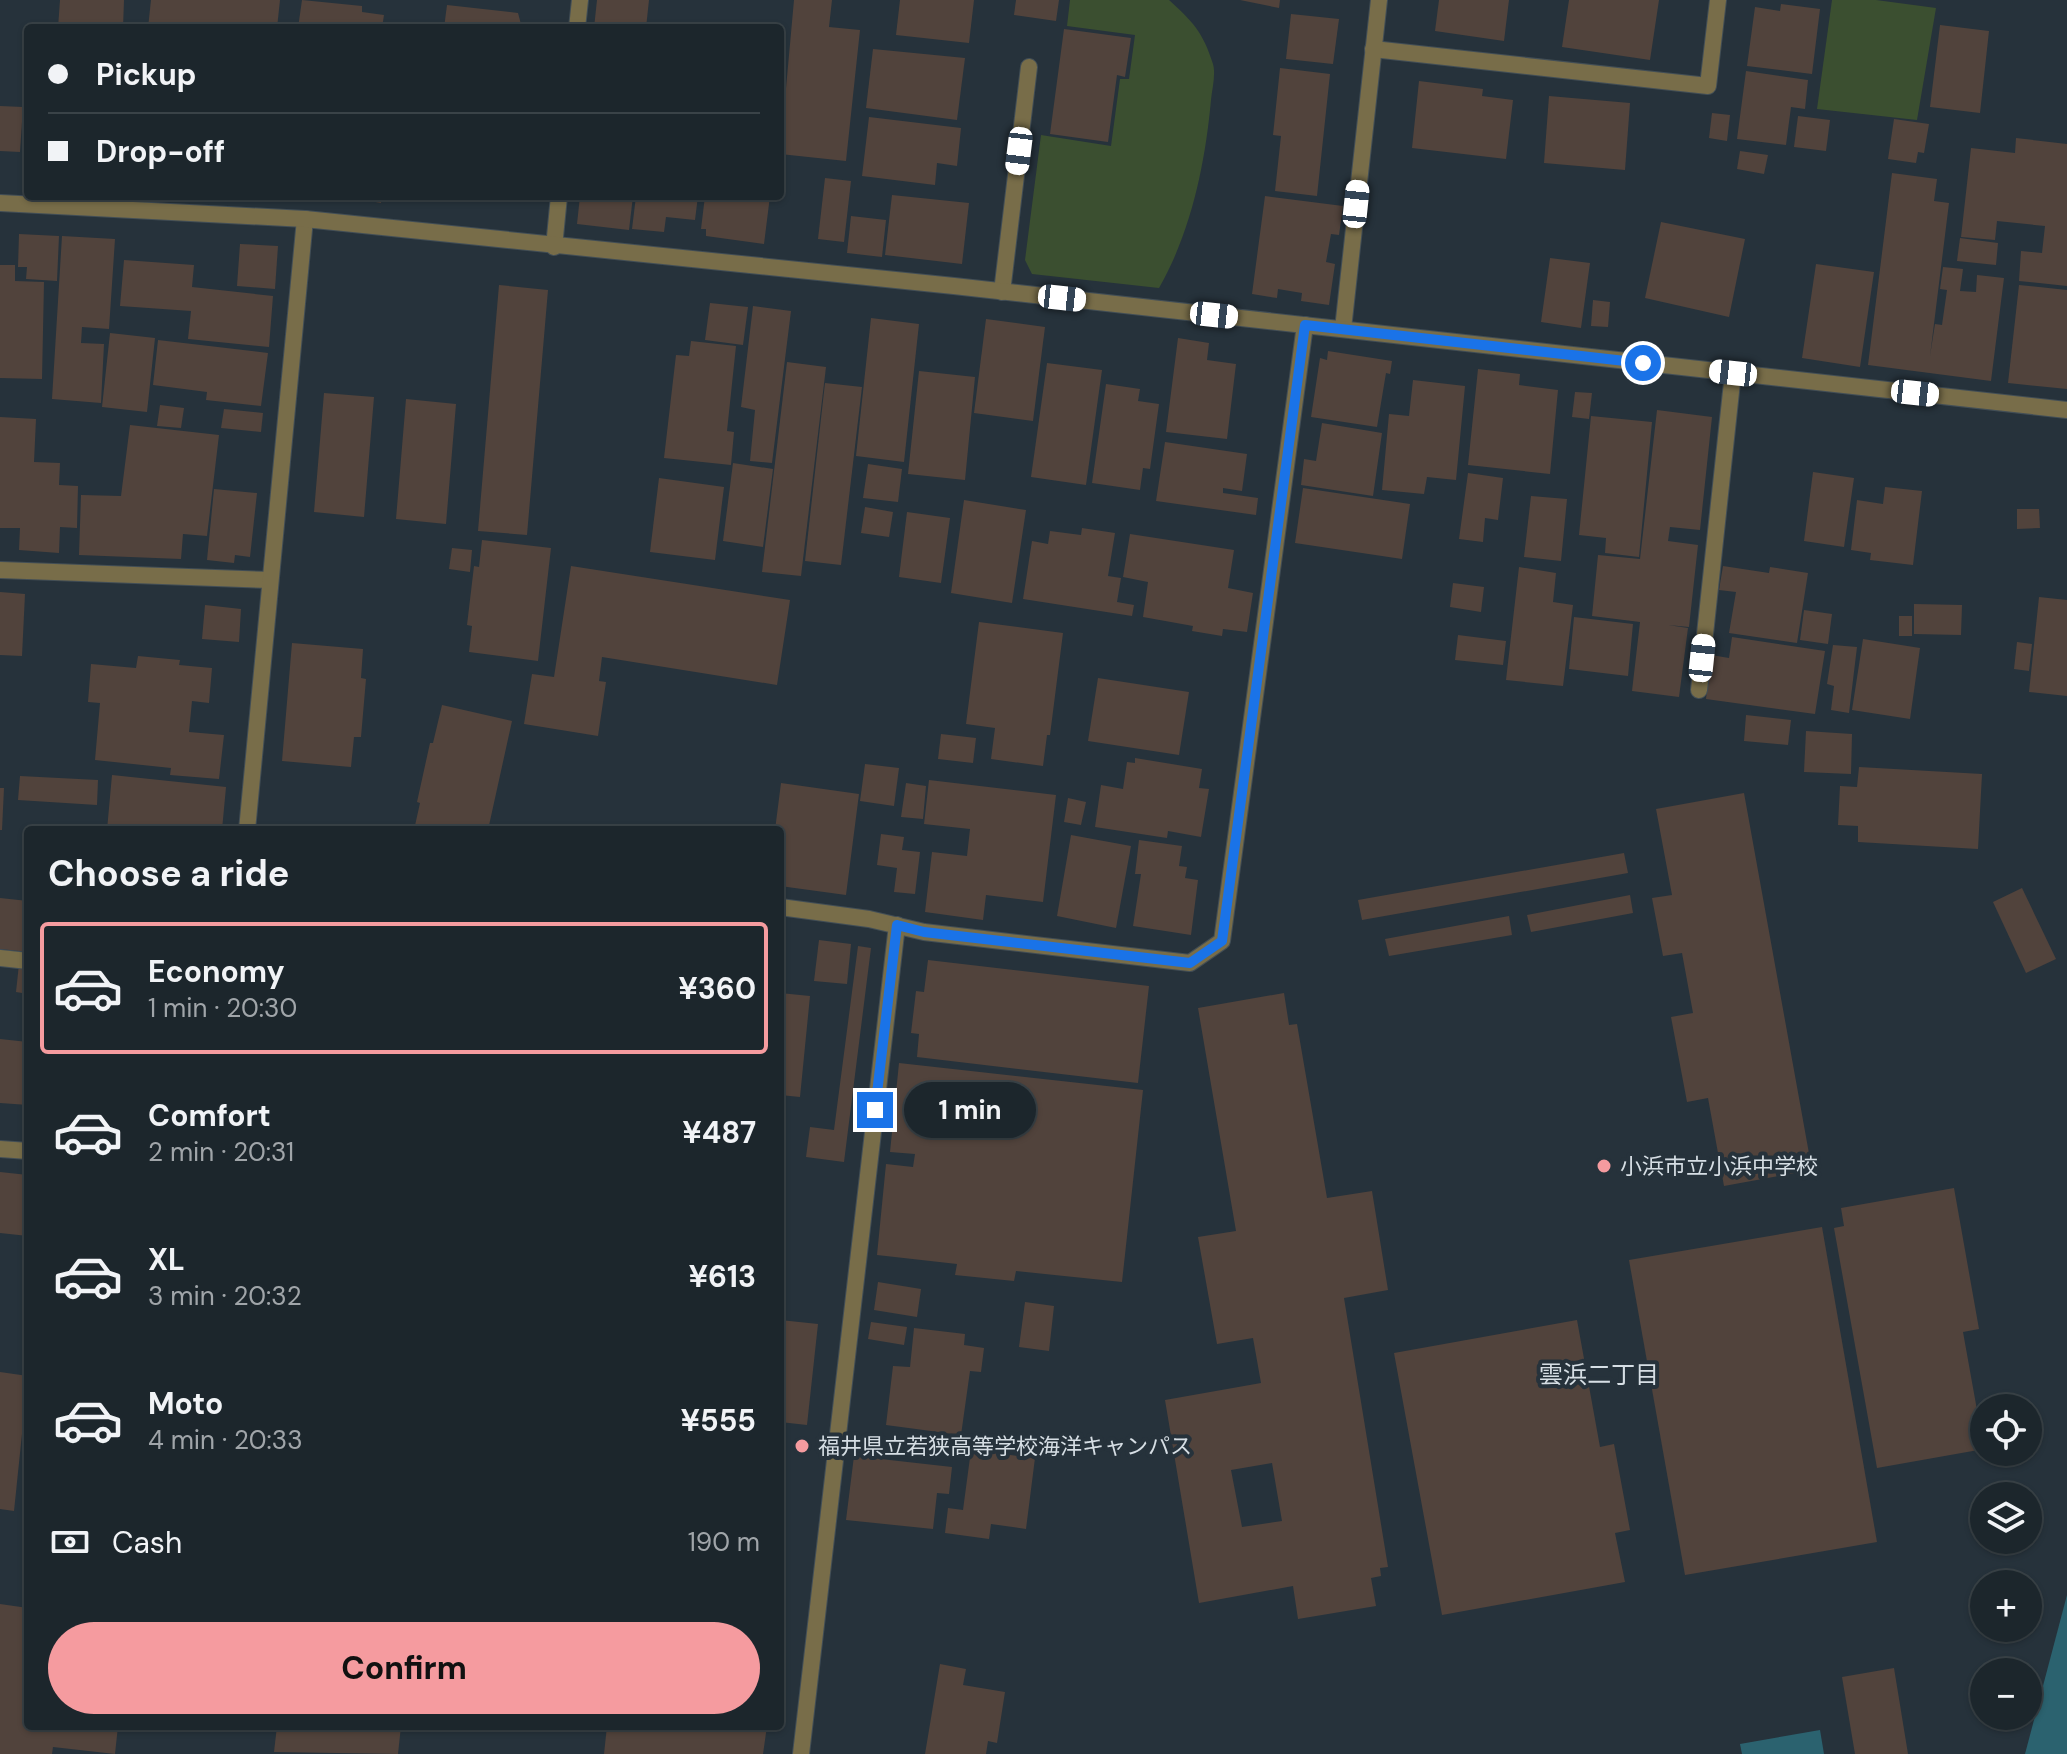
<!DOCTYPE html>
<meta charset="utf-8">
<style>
body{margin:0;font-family:"DM Sans","Noto Sans JP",sans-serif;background:#293238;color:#f1f3f6;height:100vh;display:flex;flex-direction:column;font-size:30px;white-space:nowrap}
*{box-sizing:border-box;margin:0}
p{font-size:26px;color:#a0a5a9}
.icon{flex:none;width:44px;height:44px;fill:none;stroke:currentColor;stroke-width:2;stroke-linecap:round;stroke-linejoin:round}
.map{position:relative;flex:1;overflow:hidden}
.details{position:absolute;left:24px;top:826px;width:760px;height:904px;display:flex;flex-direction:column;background:#1c262c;border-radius:8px;box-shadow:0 2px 6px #0004,0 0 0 2px #3a4348}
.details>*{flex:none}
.banner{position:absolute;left:24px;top:24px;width:760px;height:176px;border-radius:8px;box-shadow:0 2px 6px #0004,0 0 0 2px #3a4348;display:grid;align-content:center;height:176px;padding:0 24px;background:#1c262c}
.buttons{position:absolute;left:1970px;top:1394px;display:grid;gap:16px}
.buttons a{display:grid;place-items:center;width:72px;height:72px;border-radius:50%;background:#1c262c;box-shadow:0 2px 6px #0004,0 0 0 2px #3a4348;font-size:40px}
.end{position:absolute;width:36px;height:36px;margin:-18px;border:10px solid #1a73e8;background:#fff;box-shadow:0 0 0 4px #fff}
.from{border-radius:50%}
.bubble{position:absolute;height:56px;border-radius:28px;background:#1c262c;box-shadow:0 2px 6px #0004,0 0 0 2px #3a4348;font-size:26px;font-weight:700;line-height:56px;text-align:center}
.car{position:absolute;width:24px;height:48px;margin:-24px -12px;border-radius:10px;box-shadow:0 0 6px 2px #0007;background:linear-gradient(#fff 24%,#345 0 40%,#fff 0 76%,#345 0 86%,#fff 0)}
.banner b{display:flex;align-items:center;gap:28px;height:76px;font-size:30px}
.banner b+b{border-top:2px solid #3a4348}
.banner i{width:20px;height:20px;background:#f1f3f6}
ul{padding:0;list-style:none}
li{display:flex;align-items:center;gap:24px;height:132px;margin:0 16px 12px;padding:0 8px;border:4px solid transparent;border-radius:8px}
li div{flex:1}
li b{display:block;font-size:30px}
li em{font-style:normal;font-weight:700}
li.selected{border-color:#f59b9f}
li>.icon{width:72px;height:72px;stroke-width:1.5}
h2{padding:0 24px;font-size:36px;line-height:96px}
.pay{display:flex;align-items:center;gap:20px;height:88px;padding:0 24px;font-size:30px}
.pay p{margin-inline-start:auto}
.button{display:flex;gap:16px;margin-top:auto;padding:16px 24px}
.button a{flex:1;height:92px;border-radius:48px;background:#f59b9f;color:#111;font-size:32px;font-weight:700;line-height:92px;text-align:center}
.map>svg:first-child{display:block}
.green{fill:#3b4f30}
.water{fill:#2b626f}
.building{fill:#51433c;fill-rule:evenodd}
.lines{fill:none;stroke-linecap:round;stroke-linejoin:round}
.lane-casing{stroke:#424e56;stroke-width:18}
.street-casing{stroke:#424e56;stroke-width:18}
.lane{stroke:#786d49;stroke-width:16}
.street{stroke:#786d49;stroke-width:16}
.route{stroke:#1a73e8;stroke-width:10}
.poi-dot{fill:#f59b9f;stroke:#26323b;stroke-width:3}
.labels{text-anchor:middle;stroke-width:8;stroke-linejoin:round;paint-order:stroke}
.poi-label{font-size:22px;fill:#d6dee4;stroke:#26323b;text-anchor:start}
.neighbourhood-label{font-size:24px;fill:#d6dee4;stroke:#26323b}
</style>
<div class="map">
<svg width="2067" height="1754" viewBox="0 0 2067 1754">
<rect width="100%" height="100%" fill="#26323b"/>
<!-- green -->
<g class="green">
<path d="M1070,0H1169C1193,22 1203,32 1213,64C1216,75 1212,89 1211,100C1205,165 1191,232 1159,288L1032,274L1025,260L1041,135L1111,146L1120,79H1129L1135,35L1067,26Z"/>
<path d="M1832,0H1876L1936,8L1917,120L1817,109Z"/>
</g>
<!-- water -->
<g class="water">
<path d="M2067,1595V1754H2025Z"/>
<path d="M1820,1730L1824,1754H1742L1740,1744Z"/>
</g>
<!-- building -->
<g class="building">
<path d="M60,0H124L123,28H58Z"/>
<path d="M151,0H280L277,28H148Z"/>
<path d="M302,0L362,6V12L384,15L382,28H298Z"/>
<path d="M597,0H649L646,28H594Z"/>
<path d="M794,0H832L829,27L860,30L846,161L780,154Z"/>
<path d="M900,0H974L969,43L896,35Z"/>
<path d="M1016,0H1059L1056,21L1014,15Z"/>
<path d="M1240,0H1280L1279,8Z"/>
<path d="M1439,0H1509L1504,41L1435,31Z"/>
<path d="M1569,0H1659L1650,60L1562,47Z"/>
<path d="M1781,4L1820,9L1812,74L1747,66L1755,7L1780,11Z"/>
<path d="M447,5L518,13L522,28H444Z"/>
<path d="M1291,14L1339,19L1333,64L1286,59Z"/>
<path d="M1940,25L1989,31L1980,113L1930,107Z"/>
<path d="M1064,29L1131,38L1125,77L1117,75L1108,142L1050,134Z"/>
<path d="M873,49L965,58L957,120L866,108Z"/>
<path d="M1280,68L1330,74L1317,196L1275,191L1281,136L1273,135Z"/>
<path d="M1746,71L1808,80L1805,109L1791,107L1786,145L1737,139Z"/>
<path d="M1419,81L1483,89L1482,96L1513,100L1506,159L1412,148Z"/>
<path d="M1549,96L1630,103L1625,170L1544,163Z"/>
<path d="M0,106L23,107L20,152L0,151Z"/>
<path d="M1712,113L1730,115L1727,141L1709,138Z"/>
<path d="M1798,116L1830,120L1826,151L1794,147Z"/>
<path d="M869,117L961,128L957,166L937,163L935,185L862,176Z"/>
<path d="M1894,119L1929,124L1924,153L1918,152L1916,163L1888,159Z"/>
<path d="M2016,138L2067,144V286L2019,281L2021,251L2042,253L2045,226L1997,221L1995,240L1961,237L1971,148L2015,153Z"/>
<path d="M1740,151L1768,155L1764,174L1737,169Z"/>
<path d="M1892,173L1937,179L1934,201L1949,203L1930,356L1935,324L1942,325L1947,290L1940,289L1943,267L1963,269L1960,291L1976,292L1977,275L2004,278L1991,381L1868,365Z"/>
<path d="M825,178L851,181L844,242L818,239Z"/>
<path d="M892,195L969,203L962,264L885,255Z"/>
<path d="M341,196H382L381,203Z"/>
<path d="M580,196H633L629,230L577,224Z"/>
<path d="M636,196H698L695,220L666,217L664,232L632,229Z"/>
<path d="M705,196H770L764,244L706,236V229H701Z"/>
<path d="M1265,196L1343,206L1339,235L1331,234L1326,262L1335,264L1329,305L1301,301L1302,293L1278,289L1277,298L1252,294Z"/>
<path d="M851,216L886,220L882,257L847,253Z"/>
<path d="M1661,222L1745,239L1729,317L1645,298Z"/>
<path d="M19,234L59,236L57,281L26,279L27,267H18Z"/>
<path d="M62,236L115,239L109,329L82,327L81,343L104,344L101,403L52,399Z"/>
<path d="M1960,238L1998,243L1996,265L1957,261Z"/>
<path d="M240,244L278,246L275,289L237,286Z"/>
<path d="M1550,258L1590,263L1581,328L1541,322Z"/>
<path d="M124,260L194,265L192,287L273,296L269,347L188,339L191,311L120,306Z"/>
<path d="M1816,264L1874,272L1860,367L1802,358Z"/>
<path d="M0,265H15V281L44,282L42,379L0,378Z"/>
<path d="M499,285L548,290L527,535L478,531Z"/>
<path d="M2019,285L2067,290V389L2008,383Z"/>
<path d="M1593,300L1610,302L1608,327L1591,326Z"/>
<path d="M710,303L748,307L743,345L705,340Z"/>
<path d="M753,306L791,311L772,463L750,461L755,410L741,407Z"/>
<path d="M871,318L919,324L904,462L856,456Z"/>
<path d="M986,319L1045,327L1033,421L974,413Z"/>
<path d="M110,333L155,338L147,412L102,407Z"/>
<path d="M1178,338L1209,343L1207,360L1236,364L1227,439L1166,432Z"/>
<path d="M158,340L268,353L261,406L206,400L207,392L153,385Z"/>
<path d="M691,341L736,346L727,431L734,432L731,465L664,458L676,355L689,356Z"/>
<path d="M1328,351L1392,361L1390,374L1386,373L1377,427L1311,417L1320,358L1327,360Z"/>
<path d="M787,362L826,367L801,576L762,572Z"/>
<path d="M1047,363L1102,370L1086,485L1031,477Z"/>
<path d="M1478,369L1520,374L1519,385L1558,390L1550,474L1468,465Z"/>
<path d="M919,371L975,377L965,480L908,474Z"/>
<path d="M1413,380L1465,386L1456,480L1427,477L1424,494L1382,490L1389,414L1409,416Z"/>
<path d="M825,383L862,387L841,565L805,561Z"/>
<path d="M1106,384L1140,389L1138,401L1159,404L1150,469L1143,468L1140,490L1092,483Z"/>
<path d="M1575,392L1592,393L1589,419L1572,417Z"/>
<path d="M324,393L374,397L364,517L314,512Z"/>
<path d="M406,399L456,404L446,524L396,519Z"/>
<path d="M160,405L184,408L181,428L157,426Z"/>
<path d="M224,409L263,413L261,432L221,428Z"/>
<path d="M1657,410L1712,417L1700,530L1670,527L1668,541L1698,545L1689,627L1668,625L1688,628L1679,697L1632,691L1640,622L1592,616L1598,555L1640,559Z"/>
<path d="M1591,416L1652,422L1639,557L1605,553L1606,538L1579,535Z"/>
<path d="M0,417L36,419L34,462L60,463L59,485L78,486L77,528L60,527L59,553L19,550L20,528H0Z"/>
<path d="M1322,423L1382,433L1373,496L1301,485L1304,459L1316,461Z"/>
<path d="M130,425L219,435L207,536L183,534L181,559L79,555L81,495L121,496Z"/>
<path d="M1165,442L1247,454L1242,491L1223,488V493L1258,498L1256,515L1156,501Z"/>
<path d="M733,463L773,469L763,547L723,541Z"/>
<path d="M868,464L902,469L898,502L863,498Z"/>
<path d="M1813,472L1854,478L1844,547L1804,541Z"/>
<path d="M1468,473L1503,478L1498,520L1485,518L1483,542L1459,539Z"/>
<path d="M659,478L724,487L715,560L650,552Z"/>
<path d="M1885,487L1922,491L1913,565L1870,560L1871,553L1851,550L1857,500L1883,504Z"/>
<path d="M1303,488L1410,504L1402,559L1295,543Z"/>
<path d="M214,489L257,493L250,557L235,555L234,563L207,560Z"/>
<path d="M1531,496L1567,499L1561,561L1524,557Z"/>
<path d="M964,500L1026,510L1012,603L951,593Z"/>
<path d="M865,507L893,512L889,537L861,533Z"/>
<path d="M2017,509H2039L2040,528L2017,529Z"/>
<path d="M907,512L950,518L941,583L899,577Z"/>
<path d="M1082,528L1115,533L1108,576L1121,578L1117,602L1134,605L1132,616L1023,599L1032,541L1048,544L1050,531L1081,535Z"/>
<path d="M1130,534L1234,550L1228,588L1253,593L1247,632L1223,629L1222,636L1192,631L1193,626L1143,617L1148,582L1123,577Z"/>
<path d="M482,540L551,548L538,661L469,652L472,626L467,625L474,566L479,567Z"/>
<path d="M452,548L472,550L470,572L449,569Z"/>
<path d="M571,566L790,600L777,685L602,657L599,681L606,682L598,736L524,724L532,674L554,677Z"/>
<path d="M1723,566L1769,573L1770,567L1808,573L1797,643L1729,633L1736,592L1719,590Z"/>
<path d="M1519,567L1556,573L1553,602L1573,605L1563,686L1506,680Z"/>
<path d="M1453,583L1484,587L1481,612L1450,607Z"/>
<path d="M0,592L25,594L22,656L0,655Z"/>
<path d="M2039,597L2067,600V696L2029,692Z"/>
<path d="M1914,604L1962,605L1961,635L1914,634Z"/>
<path d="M205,605L241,609L239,642L202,639Z"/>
<path d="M1804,610L1832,614L1828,644L1800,640Z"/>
<rect x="1899" y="616" width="13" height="20"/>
<path d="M1574,617L1633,624L1628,676L1569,669Z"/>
<path d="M979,622L1063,633L1050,735H1047L1043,766L991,759L995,728L966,724Z"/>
<path d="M1458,635L1506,641L1503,665L1455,660Z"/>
<path d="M1732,637L1825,651L1815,714L1706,699L1711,655L1729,658Z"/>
<path d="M1863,639L1920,648L1910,719L1852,710Z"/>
<path d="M2017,642L2032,644L2029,671L2014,669Z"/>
<path d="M292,643L363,649L361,678L366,679L361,737H354L351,767L282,761Z"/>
<path d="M1833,645L1857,647L1849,713L1831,710L1834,686L1827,684Z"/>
<path d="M138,656L180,660L179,665L212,668L209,703L192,701L189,732L224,735L219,779L170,775L171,768L95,760L100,703L88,702L91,664L136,668Z"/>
<path d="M1098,678L1189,692L1179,755L1088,741Z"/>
<path d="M442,705L512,721L488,830H414L420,803L417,802L430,743H433Z"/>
<path d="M1746,715L1791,720L1788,745L1744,741Z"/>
<path d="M1806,731L1852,734L1851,774L1804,772Z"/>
<path d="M941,734L976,738L973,763L938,759Z"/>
<path d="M1135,758L1202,769L1199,788L1209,789L1201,837L1168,831L1167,838L1095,827L1101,785L1123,789L1127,762L1135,763Z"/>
<path d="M865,764L899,768L894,806L860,801Z"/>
<path d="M1859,767L1982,774L1978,849L1858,842V826L1838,825L1840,786L1857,787Z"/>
<path d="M112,775L226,787L222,830H107Z"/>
<path d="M20,776L98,780L97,805L18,800Z"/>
<path d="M929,780L1056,795L1043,902L986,895L983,920L925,912L932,852L967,856L970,829L924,824Z"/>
<path d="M781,783L859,794L846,895L780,886V830H775Z"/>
<path d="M906,783L926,786L923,819L901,817Z"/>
<path d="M0,788H4L2,830H0Z"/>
<path d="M1744,793L1812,1170L1724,1186L1708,1098L1687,1102L1671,1017L1693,1013L1682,953L1663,956L1652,898L1672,895L1656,809Z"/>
<path d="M1068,798L1086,802L1081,825L1064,822Z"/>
<path d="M75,825L106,828V830H74Z"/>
<path d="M881,834L904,837L902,850L920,852L915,894L894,892L897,868L877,865Z"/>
<path d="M1071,835L1131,846L1116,928L1057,916Z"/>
<path d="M1139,840L1182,846L1179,866L1187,867L1185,878L1198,880L1191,935L1133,926L1141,874H1135Z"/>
<path d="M1624,853L1628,873L1362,920L1358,900Z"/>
<path d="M2022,888L2056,959L2026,973L1993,902Z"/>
<path d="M1630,895L1633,913L1531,932L1527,915Z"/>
<path d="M0,898L28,901V952L0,949Z"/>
<path d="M1509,916L1512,935L1389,956L1385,939Z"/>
<path d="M819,940L851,944L847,984L814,981Z"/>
<path d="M858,946L871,948L844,1162L806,1157L810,1127L834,1130Z"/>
<path d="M928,960L1149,986L1138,1083L917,1057L919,1034L911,1033L916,991L924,992Z"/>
<path d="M19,964L28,965V994L16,992Z"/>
<path d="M780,993L810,996L800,1097L780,1095Z"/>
<path d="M1284,993L1289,1025L1297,1024L1327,1198L1372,1191L1388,1290L1344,1298L1388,1567L1380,1568L1381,1576L1371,1578L1376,1606L1298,1619L1293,1586L1199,1603L1165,1400L1261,1383L1253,1338L1217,1344L1198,1237L1236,1231L1198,1008ZM1272,1463L1282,1521L1242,1527L1231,1470Z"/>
<path d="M0,1039L28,1042V1105L0,1103Z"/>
<path d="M899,1063L1143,1090L1122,1282L1016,1271L1014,1281L955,1275L957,1264L877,1255L886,1164L913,1167L915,1154L890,1152Z"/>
<path d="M0,1172L28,1175V1236L0,1233Z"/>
<path d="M1954,1188L1979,1329L1963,1332L1984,1449L1877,1468L1834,1228L1844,1226L1841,1208Z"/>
<path d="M1822,1227L1877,1542L1685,1575L1629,1260Z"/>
<path d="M878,1282L921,1289L917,1317L874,1310Z"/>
<path d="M1025,1302L1054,1306L1049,1351L1019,1347Z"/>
<path d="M780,1320L818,1324L807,1425L780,1422Z"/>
<path d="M1577,1320L1600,1447L1614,1444L1630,1530L1615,1533L1625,1582L1442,1615L1394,1353Z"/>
<path d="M871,1322L907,1327L904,1345L868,1339Z"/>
<path d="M914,1328L965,1334L964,1345L984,1348L981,1372L970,1371L961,1435L886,1425L893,1366L910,1367Z"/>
<path d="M0,1372L28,1376L14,1511L0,1509Z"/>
<path d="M971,1450L1035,1458L1026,1529L991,1524L989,1539L945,1533L948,1508L963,1510Z"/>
<path d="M854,1456L952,1467L949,1494L937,1493L933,1529L846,1520Z"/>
<path d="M0,1604L28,1608V1726H118L115,1754L53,1747L52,1754H0Z"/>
<path d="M940,1664L966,1669L963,1685L1005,1692L997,1743L988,1741L986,1754H925Z"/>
<path d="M1894,1668L1908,1754H1855L1842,1677Z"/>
<path d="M277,1726H401L398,1754L274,1752Z"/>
<path d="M607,1726H767L763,1754H604Z"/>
</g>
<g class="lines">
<defs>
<g id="lane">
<path d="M577,28L580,0"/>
<path d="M1373,49L1708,86L1718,0"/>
<path d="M554,247L559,196"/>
<path d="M1002,292L1029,67"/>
<path d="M1343,329L1379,0"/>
<path d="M0,570L270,580"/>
<path d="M1699,690L1733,373"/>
<path d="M247,830L305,219"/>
<path d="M780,907L869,919L924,932L1190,963L1222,941L1305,325"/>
<path d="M0,958L28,961"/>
<path d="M0,1149L28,1151"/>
<path d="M801,1754L897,925"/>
</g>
<path id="street" d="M0,203L305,219L954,286L2067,410"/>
</defs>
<!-- lane casing -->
<use href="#lane" class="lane-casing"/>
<!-- street casing -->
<use href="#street" class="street-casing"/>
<!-- lane -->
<use href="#lane" class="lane"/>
<!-- street -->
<use href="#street" class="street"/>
</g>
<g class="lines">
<!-- route -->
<path class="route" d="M875,1110L897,925L924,932L1190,963L1222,941L1305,325L1643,363"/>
</g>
<!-- markers -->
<g class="poi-dot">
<circle cx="1604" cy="1166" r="8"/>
<circle cx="802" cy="1446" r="8"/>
</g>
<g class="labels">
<!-- poi labels -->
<g class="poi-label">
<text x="1620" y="1174">小浜市立小浜中学校</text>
<text x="818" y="1454">福井県立若狭高等学校海洋キャンパス</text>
</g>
<!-- neighbourhood labels -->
<g class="neighbourhood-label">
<text x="1599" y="1383">雲浜二丁目</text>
</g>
</g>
</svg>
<div class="buttons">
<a><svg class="icon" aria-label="locate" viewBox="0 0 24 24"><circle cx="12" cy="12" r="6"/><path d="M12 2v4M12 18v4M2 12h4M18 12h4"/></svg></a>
<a><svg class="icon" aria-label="layers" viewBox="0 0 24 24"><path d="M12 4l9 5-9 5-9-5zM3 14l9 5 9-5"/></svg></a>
<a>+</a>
<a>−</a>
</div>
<i class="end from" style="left:1643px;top:363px"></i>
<i class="end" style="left:875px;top:1110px"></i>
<div class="bubble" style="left:904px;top:1082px;width:132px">1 min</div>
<i class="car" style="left:1019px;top:151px;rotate:187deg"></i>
<i class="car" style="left:1356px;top:204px;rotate:6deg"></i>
<i class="car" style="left:1062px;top:298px;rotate:96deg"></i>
<i class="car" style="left:1214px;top:315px;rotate:96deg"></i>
<i class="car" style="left:1733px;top:373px;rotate:276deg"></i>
<i class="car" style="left:1915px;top:393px;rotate:96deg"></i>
<i class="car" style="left:1702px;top:658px;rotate:6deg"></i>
<div class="banner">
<b><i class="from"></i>Pickup</b>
<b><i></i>Drop-off</b>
</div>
<section class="details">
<h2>Choose a ride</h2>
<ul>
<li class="selected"><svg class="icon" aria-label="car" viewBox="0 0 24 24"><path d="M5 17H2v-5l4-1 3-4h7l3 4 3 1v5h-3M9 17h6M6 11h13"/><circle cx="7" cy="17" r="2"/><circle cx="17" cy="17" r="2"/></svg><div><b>Economy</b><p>1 min · 20:30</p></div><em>¥360</em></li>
<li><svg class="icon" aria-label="car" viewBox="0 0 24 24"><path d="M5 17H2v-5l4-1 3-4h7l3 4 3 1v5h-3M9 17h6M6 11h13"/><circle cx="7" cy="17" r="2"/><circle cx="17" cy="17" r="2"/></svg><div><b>Comfort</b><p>2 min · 20:31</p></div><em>¥487</em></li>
<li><svg class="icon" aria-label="car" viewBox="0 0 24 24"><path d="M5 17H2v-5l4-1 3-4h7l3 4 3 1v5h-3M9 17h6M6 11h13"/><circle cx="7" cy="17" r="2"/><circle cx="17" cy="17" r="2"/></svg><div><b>XL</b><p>3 min · 20:32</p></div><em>¥613</em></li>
<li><svg class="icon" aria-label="car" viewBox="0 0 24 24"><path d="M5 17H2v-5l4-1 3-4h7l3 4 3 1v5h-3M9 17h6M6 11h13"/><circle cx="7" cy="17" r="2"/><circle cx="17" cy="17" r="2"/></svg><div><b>Moto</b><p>4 min · 20:33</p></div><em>¥555</em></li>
</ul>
<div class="pay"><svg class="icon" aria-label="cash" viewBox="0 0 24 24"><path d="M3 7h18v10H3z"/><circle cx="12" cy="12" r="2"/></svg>Cash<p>190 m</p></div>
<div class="button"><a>Confirm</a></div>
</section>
</div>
